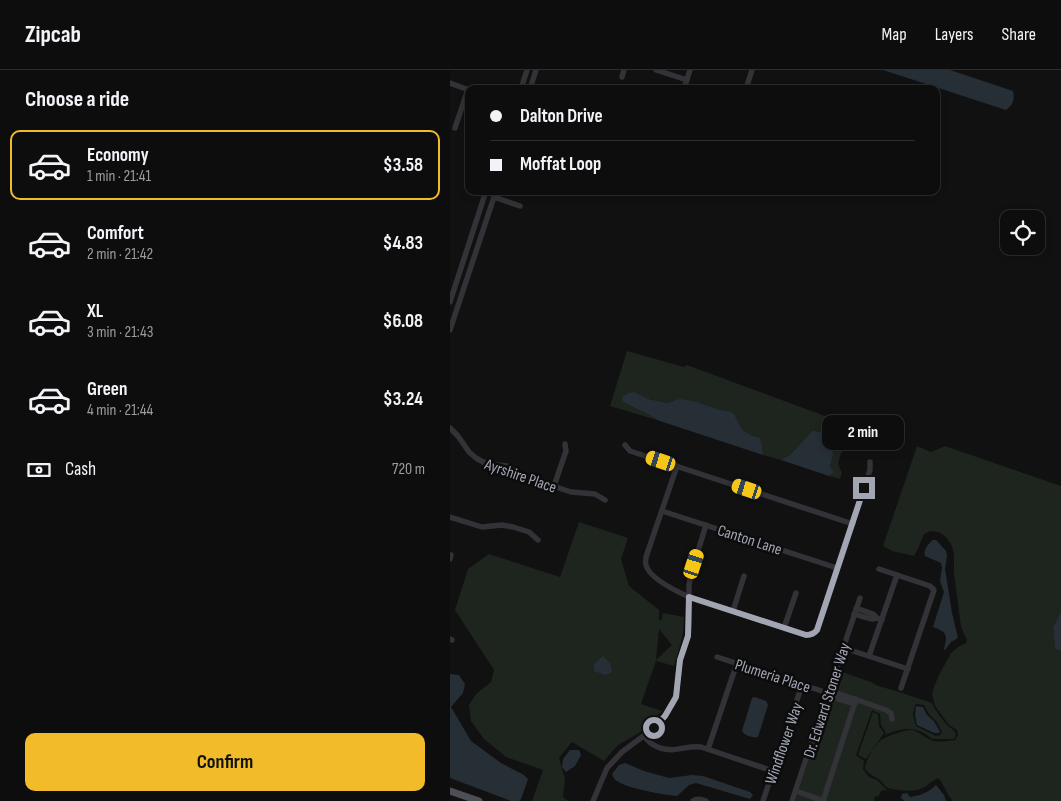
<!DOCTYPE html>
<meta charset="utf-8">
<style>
body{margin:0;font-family:"Sofia Sans Condensed",sans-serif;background:#1b1b1c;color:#f1f3f6;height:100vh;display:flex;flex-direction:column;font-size:19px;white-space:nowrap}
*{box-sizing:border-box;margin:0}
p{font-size:16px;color:#9a9c9e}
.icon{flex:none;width:28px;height:28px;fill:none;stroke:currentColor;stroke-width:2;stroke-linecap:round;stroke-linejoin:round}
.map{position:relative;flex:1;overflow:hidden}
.panel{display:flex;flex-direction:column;background:#0d0d0e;width:450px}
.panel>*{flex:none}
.hud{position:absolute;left:15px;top:15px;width:475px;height:110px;border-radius:10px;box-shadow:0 2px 8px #0003,0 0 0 1px #2d2d2e;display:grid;align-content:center;height:110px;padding:0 25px;background:#0d0d0e}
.buttons{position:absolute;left:550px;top:140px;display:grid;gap:10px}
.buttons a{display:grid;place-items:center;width:45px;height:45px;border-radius:10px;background:#0d0d0e;box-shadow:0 2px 8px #0003,0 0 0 1px #2d2d2e;font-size:25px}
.end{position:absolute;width:22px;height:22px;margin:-11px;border:6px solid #a2a6b3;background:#111;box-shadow:0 0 0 2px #111}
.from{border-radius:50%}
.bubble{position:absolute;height:35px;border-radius:10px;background:#0d0d0e;box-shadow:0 2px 8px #0003,0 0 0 1px #2d2d2e;font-size:16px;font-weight:700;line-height:35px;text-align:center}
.car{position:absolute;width:15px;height:30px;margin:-15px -8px;border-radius:6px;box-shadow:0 0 4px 1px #0007;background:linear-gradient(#f5c518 24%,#345 0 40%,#f5c518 0 76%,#345 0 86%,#f5c518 0)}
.hud b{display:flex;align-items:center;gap:18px;height:48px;font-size:19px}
.hud b+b{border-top:1px solid #2d2d2e}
.hud i{width:12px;height:12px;background:#f1f3f6}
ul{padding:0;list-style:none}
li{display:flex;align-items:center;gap:15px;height:70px;margin:0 10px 8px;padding:0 15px;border:2px solid transparent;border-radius:10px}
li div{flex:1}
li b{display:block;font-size:19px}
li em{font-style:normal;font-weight:700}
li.selected{border-color:#f1bb2a}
li>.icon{width:45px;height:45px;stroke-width:1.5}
h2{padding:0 25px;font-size:22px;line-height:60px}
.pay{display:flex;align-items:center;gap:12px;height:55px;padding:0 25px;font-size:19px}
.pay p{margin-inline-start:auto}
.action{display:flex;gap:10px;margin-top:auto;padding:10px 25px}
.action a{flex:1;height:58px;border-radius:10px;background:#f1bb2a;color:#111;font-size:20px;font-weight:700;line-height:58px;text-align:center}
header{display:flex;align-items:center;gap:30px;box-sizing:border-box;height:70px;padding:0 25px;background:#0d0d0e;border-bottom:1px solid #2d2d2e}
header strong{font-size:24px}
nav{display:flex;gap:28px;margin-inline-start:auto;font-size:18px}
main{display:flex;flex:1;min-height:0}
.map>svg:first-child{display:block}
.green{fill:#1d251e;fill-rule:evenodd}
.water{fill:#272f36}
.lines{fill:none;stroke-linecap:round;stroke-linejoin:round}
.minor{stroke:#323237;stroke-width:5.5}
.major{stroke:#4e4f56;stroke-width:7}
.route{stroke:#a2a6b3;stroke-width:6}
.labels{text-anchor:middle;stroke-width:5;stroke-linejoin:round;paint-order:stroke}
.street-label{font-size:16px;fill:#a2a6b3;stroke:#0c0c0d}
</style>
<header>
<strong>Zipcab</strong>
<nav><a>Map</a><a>Layers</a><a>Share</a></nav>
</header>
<main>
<section class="panel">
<h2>Choose a ride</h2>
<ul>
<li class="selected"><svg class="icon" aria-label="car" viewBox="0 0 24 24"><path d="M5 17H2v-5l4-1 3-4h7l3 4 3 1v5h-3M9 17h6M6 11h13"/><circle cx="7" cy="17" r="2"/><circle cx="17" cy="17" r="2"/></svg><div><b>Economy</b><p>1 min · 21:41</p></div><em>$3.58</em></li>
<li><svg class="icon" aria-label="car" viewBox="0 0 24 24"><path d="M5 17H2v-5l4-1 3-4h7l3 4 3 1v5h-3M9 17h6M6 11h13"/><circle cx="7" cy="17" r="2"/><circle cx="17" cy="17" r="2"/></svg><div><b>Comfort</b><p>2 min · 21:42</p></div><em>$4.83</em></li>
<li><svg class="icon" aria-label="car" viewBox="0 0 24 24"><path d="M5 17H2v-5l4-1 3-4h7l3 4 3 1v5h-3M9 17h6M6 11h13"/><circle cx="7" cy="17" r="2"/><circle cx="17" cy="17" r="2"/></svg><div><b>XL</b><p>3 min · 21:43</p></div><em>$6.08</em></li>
<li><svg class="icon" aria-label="car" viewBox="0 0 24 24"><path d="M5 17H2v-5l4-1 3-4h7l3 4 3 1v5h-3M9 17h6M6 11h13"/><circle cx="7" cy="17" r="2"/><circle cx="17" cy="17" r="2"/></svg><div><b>Green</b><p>4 min · 21:44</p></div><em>$3.24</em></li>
</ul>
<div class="pay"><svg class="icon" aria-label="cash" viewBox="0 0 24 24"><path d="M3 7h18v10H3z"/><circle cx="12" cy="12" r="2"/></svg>Cash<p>720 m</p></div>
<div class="action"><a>Confirm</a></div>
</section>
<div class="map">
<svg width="611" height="731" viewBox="0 0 611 731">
<rect width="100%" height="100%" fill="#111112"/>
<!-- green -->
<g class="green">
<path d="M177,281L234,297L237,295L402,356L400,357L392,380L393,382L391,383L388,394L392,403L390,409L379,406L383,402L380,397L383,385L382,366L363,360L340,385L331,390L313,385L312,375L292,359L284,344L279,341L270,340L247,332L223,331L219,333L198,329L185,322L173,332C185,339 197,342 207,350L160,336Z"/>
<path d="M467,376L481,382L495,376L611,416V542L603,557L605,579L611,581V731H503C496,724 494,713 488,708C480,712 476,718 467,720C461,722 441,720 436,717C433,714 431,710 427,708C421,704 421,706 415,699C415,691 424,676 430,671C434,667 454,660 460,660C469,660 474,668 481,670C486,673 499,671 505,670L508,665L507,660L499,655L485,636L482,624L484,617L489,605L501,583L508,577L516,573L517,570L511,557L504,503V483L501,474L496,467L489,462L480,461L474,464L468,479L464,486L442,481L433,476Z"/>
<path d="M129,452L178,468L171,489L179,516L209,540V551L212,549L213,543L234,547L233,563L231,572L224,596L206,591L191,634L212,641L189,663L168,675L154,691L122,672L109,688L115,709L113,727L118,731H82L93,700L56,687L34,669L21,651L19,635L26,624L41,612L44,600L5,540L18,499L39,484L110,507ZM209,559L222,575L206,590Z"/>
<path d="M389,600V601L421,612L428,616L443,620L482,633C484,639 493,650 497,655C501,659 504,659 506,665L504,669H482C465,655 454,658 434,665L436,663L431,655L430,644L422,640L406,685L414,691L413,699L419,707L427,710L437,720L445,721L432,720L428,727L425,726L424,731H345ZM467,634L474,635L479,644L486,651L492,662L490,665L486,666L466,656L463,645L465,635Z"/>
<path d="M423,642L428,644L429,656L434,663L416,689L408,685Z"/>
</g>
<!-- water -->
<g class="water">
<path d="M433,0H500L563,21C565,29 563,35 556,40Z"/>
<path d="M185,322L198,329L218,333L229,329L237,330L247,332L270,340L279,341L284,344L292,359L300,365L310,368L312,375L313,385L207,350C197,342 185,339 173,332L172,327L178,323Z"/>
<path d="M363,360L382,366L383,385L380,397L384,402L379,406L331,390L340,385Z"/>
<path d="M483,470H486L496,481L497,486L495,499L502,543L508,568L501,572L495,580L494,579C498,565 497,562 483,557L494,522L490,511L492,498L491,493L475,486C473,480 478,474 483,470Z"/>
<path d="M611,542V581L605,579L603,557Z"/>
<path d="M153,586L160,593L162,602L155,605L144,601V594Z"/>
<path d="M0,604L9,605L15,614L13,623L1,637L21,671L51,693L74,705L78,709L71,729L69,731H61L0,708Z"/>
<path d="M305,627L316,631L318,635L308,667C303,668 295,666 292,661L302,628Z"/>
<path d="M466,636L473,637L477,645L484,651L490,662L489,663H484L467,655L465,645Z"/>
<path d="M120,680H129L131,685L125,696L116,702L112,697L113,689Z"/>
<path d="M175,693L194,701L219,708L242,705L253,706L300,722L303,725L300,729L246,713L239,715L227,726C214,725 176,718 167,711C164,709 164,708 162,704L169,695Z"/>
<path d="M486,715L494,725L496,731H455L451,728L452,724L457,723L460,727C471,725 478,723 486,715Z"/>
</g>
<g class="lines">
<!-- minor -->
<g class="minor">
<path d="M206,0L237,10"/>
<path d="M172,7L174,0"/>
<path d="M0,13L19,20"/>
<path d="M71,19L77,0"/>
<path d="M80,19L86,0"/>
<path d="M234,19L240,0"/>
<path d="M296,19L302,0"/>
<path d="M5,58L18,19"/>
<path d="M44,127L70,136"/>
<path d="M0,232L36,121"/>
<path d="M0,260L46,121"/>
<path d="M0,358L8,366L19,382L26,388L33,392L40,394L57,396L75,407L82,409L121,422L145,424L155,430"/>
<path d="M175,375L180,381L403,454"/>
<path d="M227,396L196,487C196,488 195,494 196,495C199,508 228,522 239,527L356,565C361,565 364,564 367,560L420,400V392"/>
<path d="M104,416L116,381L115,374"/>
<path d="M212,441L387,498"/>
<path d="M0,447L32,457L52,455L63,457L79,462L88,470"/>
<path d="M0,489L1,485"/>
<path d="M429,499L480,516L484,520L451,618"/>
<path d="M406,538L423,544L427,548L432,550"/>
<path d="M283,541L294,506"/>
<path d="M404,544L422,549L427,548"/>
<path d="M334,558L346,523"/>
<path d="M0,569L2,570"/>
<path d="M400,580L458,599"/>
<path d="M419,586L447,505"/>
<path d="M267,587L378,623L382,627L405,634"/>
<path d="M378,623L384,622L436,640L441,643L442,649"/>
<path d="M194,666C199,673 203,675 210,678C227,683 236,675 251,677L323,701"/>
<path d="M258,679L287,593"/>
<path d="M346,721L374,731"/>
<path d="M143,731L157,698L172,682L204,658L215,646L226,627L230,590L238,566L239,555V515L241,504L256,455"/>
<path d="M243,731C247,728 251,729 256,731"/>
<path d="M313,731L352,615"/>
<path d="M342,731L410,528"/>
<path d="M373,731L406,629"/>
</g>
<!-- major -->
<path class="major" d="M0,721L29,731"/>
</g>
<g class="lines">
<!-- route -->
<path class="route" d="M204,658L215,646L226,627L230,590L238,566L239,527L356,565C361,565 364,564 367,560L414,418"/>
</g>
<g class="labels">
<!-- street labels -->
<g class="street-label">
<text transform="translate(71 405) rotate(19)" y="6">Ayrshire Place</text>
<text transform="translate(300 469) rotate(18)" y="6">Canton Lane</text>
<text transform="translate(323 605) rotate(18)" y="6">Plumeria Place</text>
<text transform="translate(376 630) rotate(-72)" y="6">Dr. Edward Stoner Way</text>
<text transform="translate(333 673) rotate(-71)" y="6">Windflower Way</text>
</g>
</g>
</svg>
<div class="buttons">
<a><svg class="icon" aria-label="locate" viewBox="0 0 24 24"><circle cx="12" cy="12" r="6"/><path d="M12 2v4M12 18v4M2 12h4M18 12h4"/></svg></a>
</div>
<i class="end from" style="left:204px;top:658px"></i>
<i class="end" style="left:414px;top:418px"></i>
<div class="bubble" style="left:372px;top:345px;width:82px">2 min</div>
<i class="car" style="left:211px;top:391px;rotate:288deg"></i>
<i class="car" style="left:297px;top:419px;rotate:288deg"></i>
<i class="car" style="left:244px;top:494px;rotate:18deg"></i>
<div class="hud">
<b><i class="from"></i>Dalton Drive</b>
<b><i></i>Moffat Loop</b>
</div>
</div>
</main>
